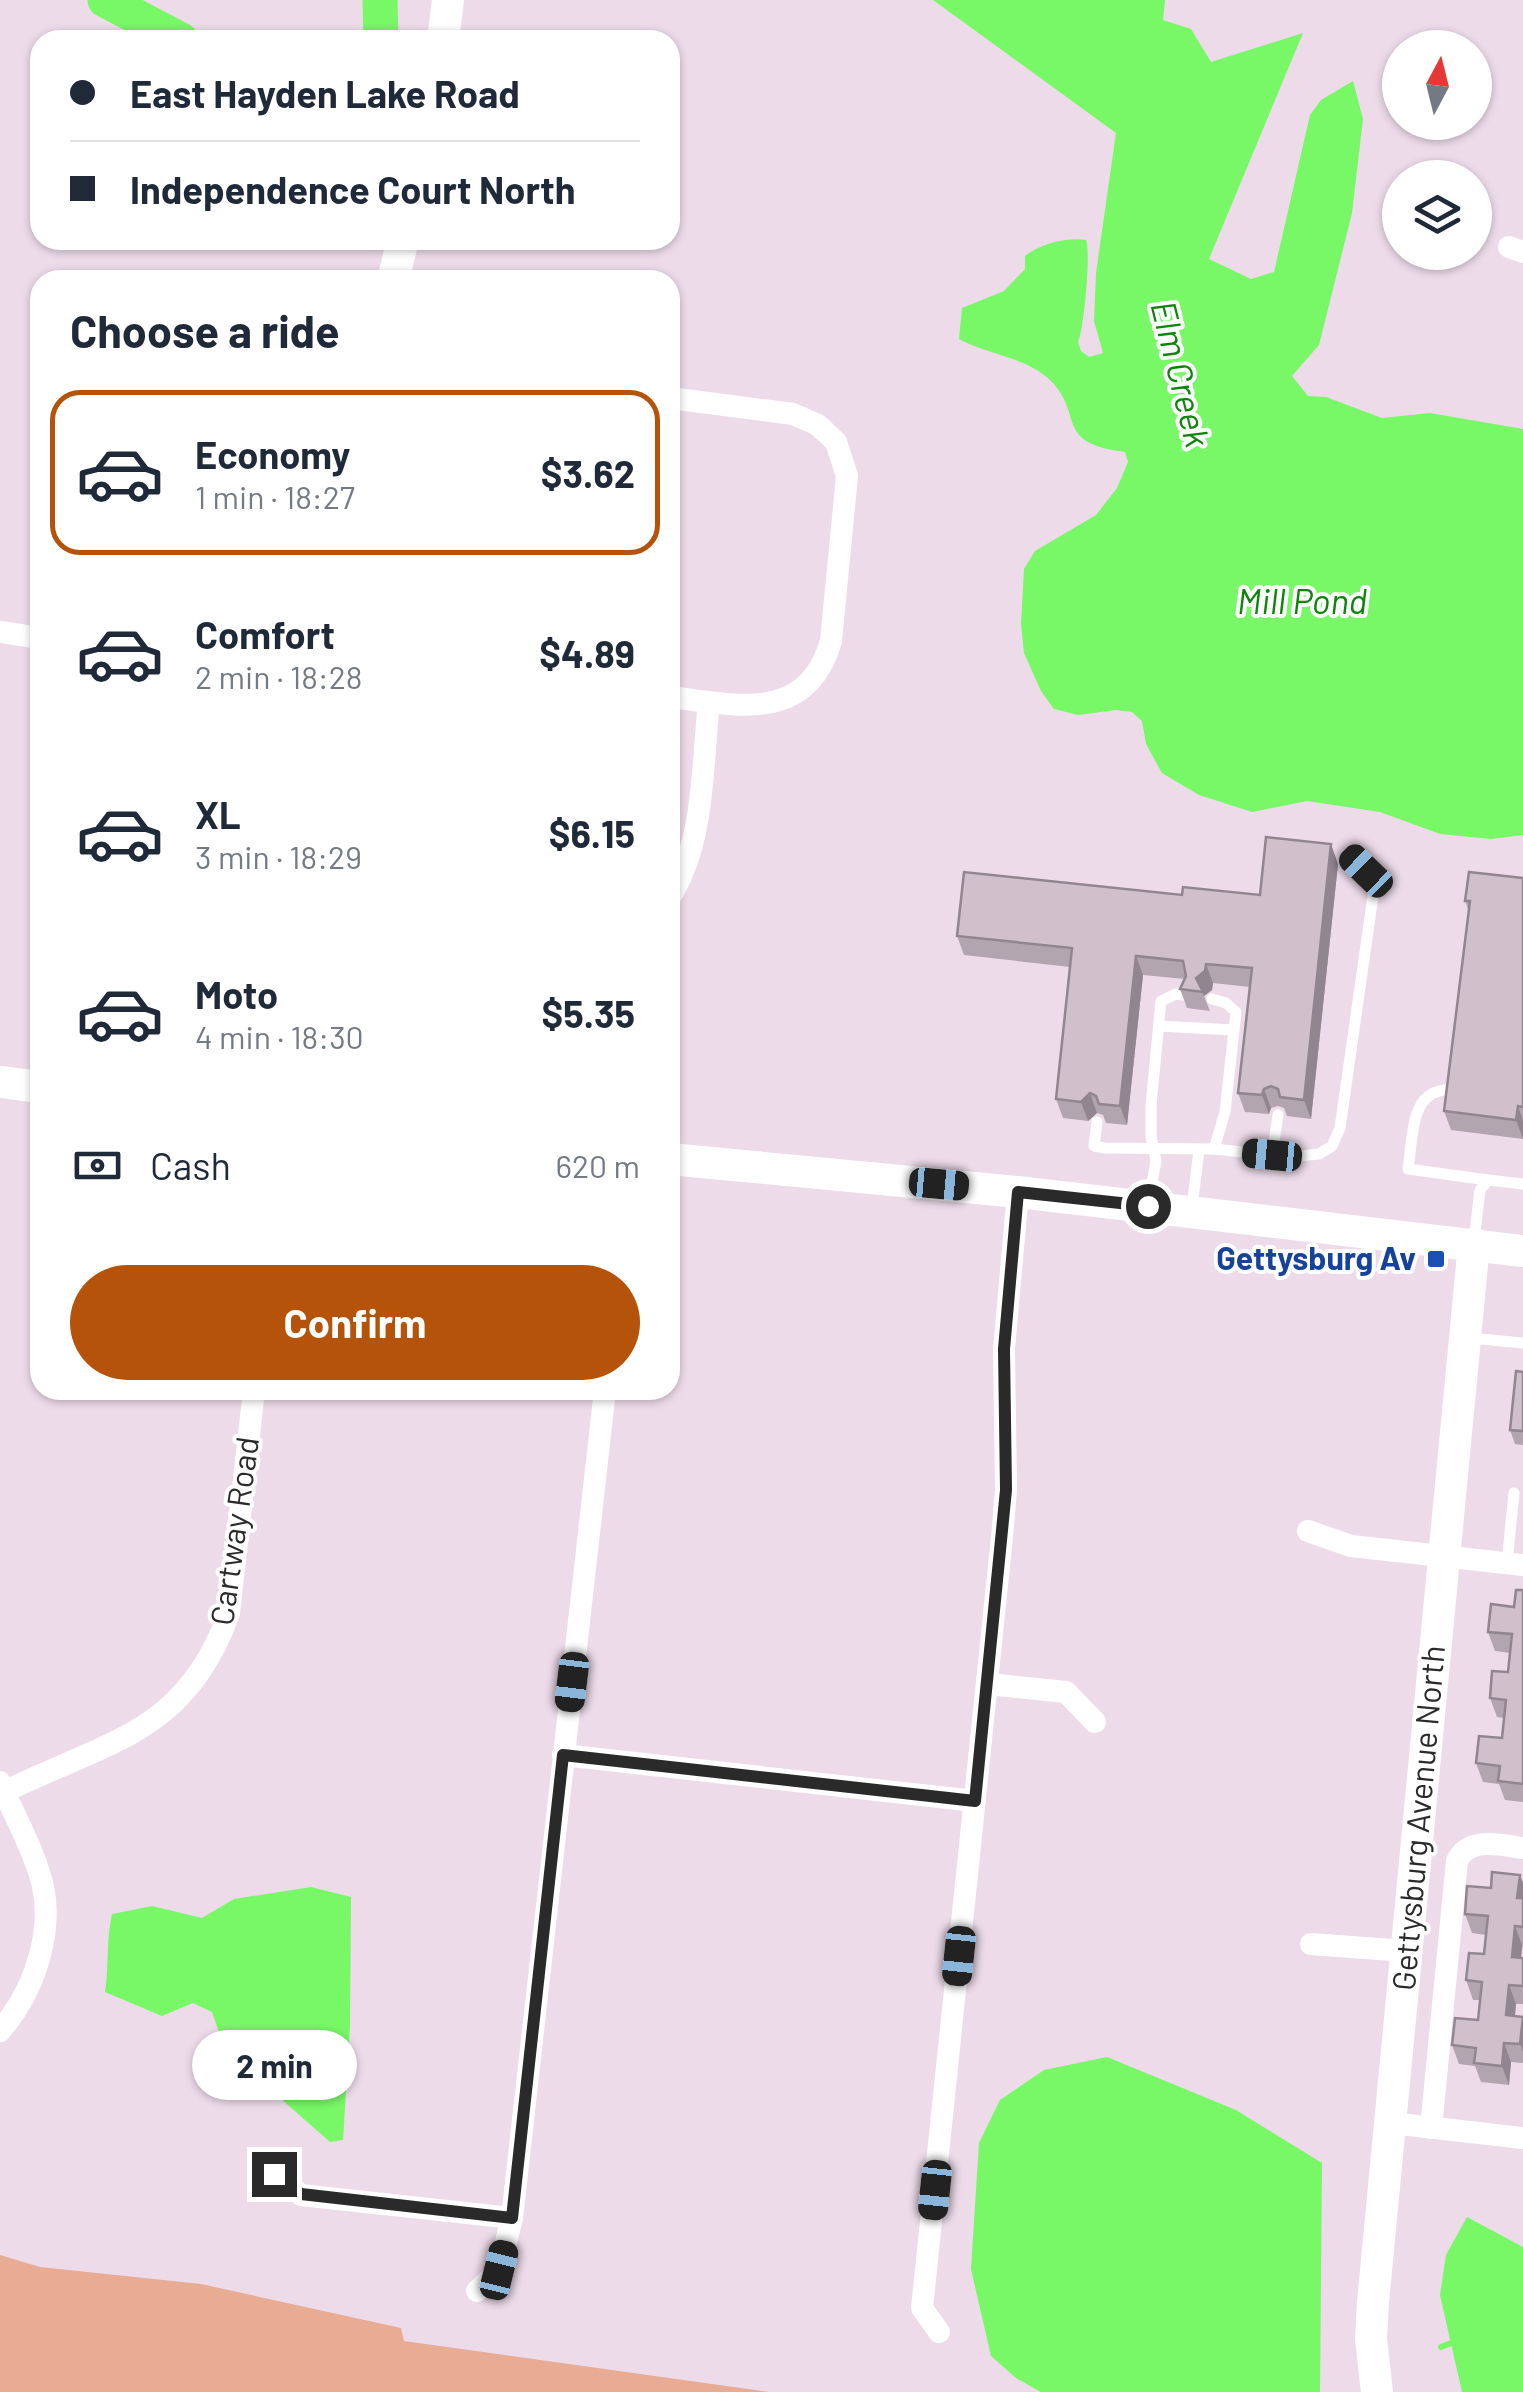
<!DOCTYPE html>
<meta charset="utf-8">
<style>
body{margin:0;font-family:Barlow,sans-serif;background:#f2f2f3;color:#1f2937;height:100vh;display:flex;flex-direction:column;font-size:38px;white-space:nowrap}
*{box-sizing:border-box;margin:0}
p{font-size:32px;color:#747a83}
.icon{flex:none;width:55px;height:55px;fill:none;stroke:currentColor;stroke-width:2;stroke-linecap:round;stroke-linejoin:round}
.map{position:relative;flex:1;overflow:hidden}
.details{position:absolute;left:30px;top:270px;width:650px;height:1130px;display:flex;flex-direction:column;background:#fff;border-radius:30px;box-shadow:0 2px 8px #0004}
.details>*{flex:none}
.guide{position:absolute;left:30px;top:30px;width:650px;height:220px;border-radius:30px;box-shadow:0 2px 8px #0004;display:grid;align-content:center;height:220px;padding:0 40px;background:#fff}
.needle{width:65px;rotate:7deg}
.tools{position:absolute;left:1382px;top:30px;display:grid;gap:20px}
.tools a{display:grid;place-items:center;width:110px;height:110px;border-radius:50%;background:#fff;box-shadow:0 2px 8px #0004;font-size:50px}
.end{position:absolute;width:45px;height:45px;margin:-22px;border:12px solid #2a2a2a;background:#fff;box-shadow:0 0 0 5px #fff}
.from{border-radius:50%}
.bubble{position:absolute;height:70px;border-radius:35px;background:#fff;box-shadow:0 2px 8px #0004;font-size:32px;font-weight:700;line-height:70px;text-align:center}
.car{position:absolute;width:30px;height:60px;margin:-30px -15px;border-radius:12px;box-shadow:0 0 8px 2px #0007;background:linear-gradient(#222 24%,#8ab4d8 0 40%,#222 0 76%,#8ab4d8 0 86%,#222 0)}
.guide b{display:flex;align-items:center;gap:35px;height:95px;font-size:38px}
.guide b+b{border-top:2px solid #e0e1e3}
.guide i{width:25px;height:25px;background:#1f2937}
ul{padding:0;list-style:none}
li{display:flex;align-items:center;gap:30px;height:165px;margin:0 20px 15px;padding:0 20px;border:5px solid transparent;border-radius:30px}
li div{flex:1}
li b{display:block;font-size:38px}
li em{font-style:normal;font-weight:700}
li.on{border-color:#b45309}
li>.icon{width:90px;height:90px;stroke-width:1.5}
h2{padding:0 40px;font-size:45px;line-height:120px}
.pay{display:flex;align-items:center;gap:25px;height:110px;padding:0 40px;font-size:38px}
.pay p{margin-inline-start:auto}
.primary-button{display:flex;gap:20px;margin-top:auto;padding:20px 40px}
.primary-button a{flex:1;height:115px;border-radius:60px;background:#b45309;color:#fff;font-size:40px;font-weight:700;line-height:115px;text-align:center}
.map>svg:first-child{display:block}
.green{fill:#e8ab94}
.water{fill:#78f767}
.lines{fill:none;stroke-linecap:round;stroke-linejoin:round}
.stream{stroke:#78f767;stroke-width:6}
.river{stroke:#78f767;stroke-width:35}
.lane{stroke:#fff;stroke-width:11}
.street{stroke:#fff;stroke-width:22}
.secondary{stroke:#fff;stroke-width:32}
.wall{fill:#b2a5af}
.shaded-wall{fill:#91868f}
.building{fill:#cfc0cc;stroke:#91868f;stroke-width:2.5}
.route{stroke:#2a2a2a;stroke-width:12}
.transit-dot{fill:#1a4fb4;stroke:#fff;stroke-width:4}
.labels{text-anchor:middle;stroke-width:8;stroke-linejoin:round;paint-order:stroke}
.transit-label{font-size:32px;font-weight:bold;fill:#164399;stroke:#fff;text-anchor:end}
.street-label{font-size:32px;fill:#2a2a2a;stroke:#fff}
.water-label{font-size:35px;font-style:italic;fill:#0b8707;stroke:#fff}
</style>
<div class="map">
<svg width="1523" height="2392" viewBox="0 0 1523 2392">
<rect width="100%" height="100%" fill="#eddbea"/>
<!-- green -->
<path class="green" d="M0,2255L40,2267L201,2284L401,2328L404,2341L770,2392H0Z"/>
<!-- water -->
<g class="water">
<path d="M933,0H1165L1163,20L1191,29L1211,62L1303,33L1209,259L1251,279L1274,272L1310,115L1321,100L1353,81L1363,119L1352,213L1319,345L1292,376L1308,396L1326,397L1382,418L1430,413L1523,429V835L1491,839L1440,834L1380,812L1307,801L1252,812L1199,795L1162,773L1146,744L1142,721L1132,712L1116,710L1078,715L1054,709L1041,691L1024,653L1021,624L1024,569L1035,551L1096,515L1117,488L1128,462L1125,452C1054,443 1084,416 1052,382C1028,357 988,355 959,339L962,308L1004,291L1025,269V256C1040,244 1067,237 1086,240C1091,251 1084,330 1078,342L1081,351L1089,357L1103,353L1094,321L1096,273L1116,133Z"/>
<path d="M311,1887L351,1897L350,2027L343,2140L330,2142L263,2083L220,2035L212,2012L193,2003L162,2016L105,1992C109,1966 106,1941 112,1914L152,1906L202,1918L234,1899Z"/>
<path d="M1107,2057L1236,2110L1322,2163L1320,2392H1041L1016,2378L991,2356L971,2269L979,2143L1000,2100L1044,2070Z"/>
<path d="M1467,2217L1523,2247V2392H1462L1440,2295L1446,2255Z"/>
</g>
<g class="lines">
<!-- stream -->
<path class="stream" d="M1441,2347L1451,2343"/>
<!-- river -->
<g class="river">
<path d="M105,0L181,40"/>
<path d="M380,0L381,40"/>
</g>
<!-- lane -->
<g class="lane">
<path d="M1212,999L1226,1003L1236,1012L1225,1112L1214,1149"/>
<path d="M1159,1026L1233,1030"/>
<path d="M1448,1090C1409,1090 1413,1140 1408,1169L1488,1180"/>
<path d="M1097,1122L1094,1146L1105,1148L1214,1149L1291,1157L1319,1154L1332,1146L1340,1128L1374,889L1366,871L1350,855"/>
<path d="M1272,1155L1278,1115"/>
<path d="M1148,1204L1156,1161L1151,1136V1105L1161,1001L1176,994L1184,995"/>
<path d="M1192,1207L1199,1150"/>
<path d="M1474,1240L1480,1190L1488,1180L1523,1184"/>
<path d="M1470,1338L1523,1343"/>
<path d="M1507,1563L1514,1493"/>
</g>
<!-- street -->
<g class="street">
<path d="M1509,247L1523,252"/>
<path d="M670,398L793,414L818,425L836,442L847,476L831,641C807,724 737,705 670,697"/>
<path d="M0,632L40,638"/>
<path d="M670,897C705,842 702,765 709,702"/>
<path d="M1308,1531L1351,1546L1523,1565"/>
<path d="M988,1684L1066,1692L1095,1722"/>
<path d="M563,1755L975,1801"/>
<path d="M0,1782C12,1811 28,1839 38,1869C58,1924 36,1989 0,2031"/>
<path d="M4,1792C107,1741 186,1734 229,1613L254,1390"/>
<path d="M1311,1944L1406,1951"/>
<path d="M1391,2123L1523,2138"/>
<path d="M1431,2128L1457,1861C1469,1836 1500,1845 1523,1848"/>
<path d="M274,2173L301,2195L512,2218"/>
<path d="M477,2291L499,2270L512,2218L605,1390"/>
<path d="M939,2332L922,2308L1002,1537L1006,1490L1004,1349L1018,1192"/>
</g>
<!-- secondary -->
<g class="secondary">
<path d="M443,40L448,0"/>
<path d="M393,280L403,240"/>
<path d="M0,1082L40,1087"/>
<path d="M670,1159L1018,1192L1523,1251"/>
<path d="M1377,2392L1371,2339L1373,2302L1474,1244"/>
</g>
</g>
<!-- wall -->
<g class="wall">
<path d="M1338,864L1311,1119L1287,1116L1284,1108L1278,1106L1271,1108L1269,1114L1245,1112L1238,1093L1250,987L1213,983L1212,990L1204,996L1210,1011L1187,1008L1180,989L1185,979L1143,975L1127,1125L1106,1123L1103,1115L1097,1113L1088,1121L1063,1118L1056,1099L1070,967L964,955L957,936L1182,895H1260Z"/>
<path d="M1523,878V1139L1451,1130L1444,1111L1469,912L1465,901Z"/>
<path d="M1523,1372V1445L1515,1444L1510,1430Z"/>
<path d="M1523,1590V1802L1505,1800L1499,1784L1483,1782L1476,1763L1502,1738L1504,1718L1497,1717L1490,1698L1508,1672L1510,1653L1495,1651L1488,1632L1514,1607Z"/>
<path d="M1520,1875L1523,1883V1945L1521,1958H1523V2004H1516L1515,2016L1523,2017V2063L1511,2062L1509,2085L1481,2082L1475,2066L1459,2064L1452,2045L1478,2020L1480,2000H1473L1466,1980L1484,1954L1486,1935L1472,1933L1465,1914L1491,1888Z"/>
</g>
<!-- shaded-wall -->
<g class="shaded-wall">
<path d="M1331,844L1338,864L1311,1119L1304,1100Z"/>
<path d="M1136,956L1143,975L1127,1125L1120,1106Z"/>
<path d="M1206,964L1213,983L1212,990L1204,996L1196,978Z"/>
<path d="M1264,1089L1271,1108L1269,1114L1262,1095Z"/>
<path d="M1090,1093L1097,1113L1088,1121L1081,1102Z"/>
<path d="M1518,1106L1523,1121V1139L1516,1120Z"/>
<path d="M1520,1875L1523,1883V1913L1517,1898Z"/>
<path d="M1515,1926L1522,1945L1519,1977L1512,1957Z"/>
<path d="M1509,1985L1516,2004L1513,2034L1506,2015Z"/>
<path d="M1523,2017V2052L1520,2044Z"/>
<path d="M1504,2043L1511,2062L1509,2085L1502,2066Z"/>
</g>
<!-- building -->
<g class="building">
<path d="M1266,837L1331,844L1304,1100L1280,1097L1278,1089L1271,1086L1264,1089L1262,1095L1238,1093L1252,968L1206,964L1205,971L1196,978L1203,992L1180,989L1186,976L1183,961L1136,956L1120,1106L1099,1104L1096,1096L1090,1093L1081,1102L1056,1099L1072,948L957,936L964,872L1182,895L1183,887L1260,895Z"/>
<path d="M1469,872L1523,878V1107L1518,1106L1516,1120L1444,1111L1470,901H1465Z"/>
<path d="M1516,1371L1523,1372V1431L1510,1430Z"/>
<path d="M1516,1590H1523V1784L1498,1781L1500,1766L1476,1763L1479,1736L1502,1738L1506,1700L1490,1698L1492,1671L1508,1672L1512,1634L1488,1632L1491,1604L1514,1607Z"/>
<path d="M1492,1872L1520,1875L1517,1898H1523V1927L1515,1926L1512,1957L1523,1958V1986L1509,1985L1506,2015L1523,2017L1520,2044L1504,2043L1502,2066L1474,2063L1476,2048L1452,2045L1455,2018L1478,2020L1482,1982L1466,1980L1469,1953L1484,1954L1488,1916L1465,1914L1467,1886L1491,1888Z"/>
</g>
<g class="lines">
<!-- route -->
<path class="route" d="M274,2174L301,2194L512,2218L563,1755L975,1801L1006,1490L1004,1349L1018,1192L1148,1206"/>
</g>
<!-- markers -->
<rect class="transit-dot" x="1426" y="1249" width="20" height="20" rx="5"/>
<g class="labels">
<!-- transit labels -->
<g class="transit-label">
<text x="1416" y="1270">Gettysburg Av</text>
</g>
<!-- street labels -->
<g class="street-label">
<text transform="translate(235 1531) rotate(-82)" y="11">Cartway Road</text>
<text transform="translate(1419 1818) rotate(-85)" y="11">Gettysburg Avenue North</text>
</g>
<!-- water labels -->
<g class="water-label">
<text transform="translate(1180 374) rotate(76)" y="12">Elm Creek</text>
<text x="1302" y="614">Mill Pond</text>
</g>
</g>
</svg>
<div class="tools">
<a><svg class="needle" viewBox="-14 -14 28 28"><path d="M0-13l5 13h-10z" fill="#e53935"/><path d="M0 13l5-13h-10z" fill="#747a83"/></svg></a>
<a><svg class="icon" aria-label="layers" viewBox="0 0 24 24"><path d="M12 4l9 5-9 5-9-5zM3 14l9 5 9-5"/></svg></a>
</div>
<i class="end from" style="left:1148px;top:1206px"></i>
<i class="end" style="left:274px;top:2174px"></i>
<div class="bubble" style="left:192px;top:2030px;width:165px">2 min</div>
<i class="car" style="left:1366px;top:871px;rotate:314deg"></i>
<i class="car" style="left:1272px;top:1155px;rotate:275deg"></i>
<i class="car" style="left:939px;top:1184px;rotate:95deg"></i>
<i class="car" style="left:572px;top:1682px;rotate:187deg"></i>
<i class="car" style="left:959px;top:1956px;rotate:186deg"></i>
<i class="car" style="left:935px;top:2190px;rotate:186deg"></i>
<i class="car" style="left:499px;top:2270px;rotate:14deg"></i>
<div class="guide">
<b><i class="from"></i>East Hayden Lake Road</b>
<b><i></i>Independence Court North</b>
</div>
<section class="details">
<h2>Choose a ride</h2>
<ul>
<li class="on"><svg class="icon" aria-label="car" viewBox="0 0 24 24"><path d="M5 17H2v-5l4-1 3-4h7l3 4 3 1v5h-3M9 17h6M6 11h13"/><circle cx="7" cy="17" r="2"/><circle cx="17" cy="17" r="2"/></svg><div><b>Economy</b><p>1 min · 18:27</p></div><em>$3.62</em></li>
<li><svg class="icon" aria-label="car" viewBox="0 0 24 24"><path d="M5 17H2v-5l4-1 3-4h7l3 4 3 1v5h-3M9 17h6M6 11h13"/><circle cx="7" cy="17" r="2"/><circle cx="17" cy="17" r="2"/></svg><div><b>Comfort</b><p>2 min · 18:28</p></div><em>$4.89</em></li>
<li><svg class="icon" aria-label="car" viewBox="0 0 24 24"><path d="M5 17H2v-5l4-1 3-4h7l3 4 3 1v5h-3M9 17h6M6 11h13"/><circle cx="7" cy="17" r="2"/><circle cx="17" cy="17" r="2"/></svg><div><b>XL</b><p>3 min · 18:29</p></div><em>$6.15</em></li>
<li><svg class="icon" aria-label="car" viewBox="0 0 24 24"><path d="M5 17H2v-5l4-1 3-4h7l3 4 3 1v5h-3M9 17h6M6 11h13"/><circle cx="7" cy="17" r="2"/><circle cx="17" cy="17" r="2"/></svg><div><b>Moto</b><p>4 min · 18:30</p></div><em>$5.35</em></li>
</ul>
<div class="pay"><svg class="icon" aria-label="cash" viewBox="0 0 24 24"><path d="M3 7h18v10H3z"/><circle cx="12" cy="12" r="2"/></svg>Cash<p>620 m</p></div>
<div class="primary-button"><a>Confirm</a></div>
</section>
</div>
